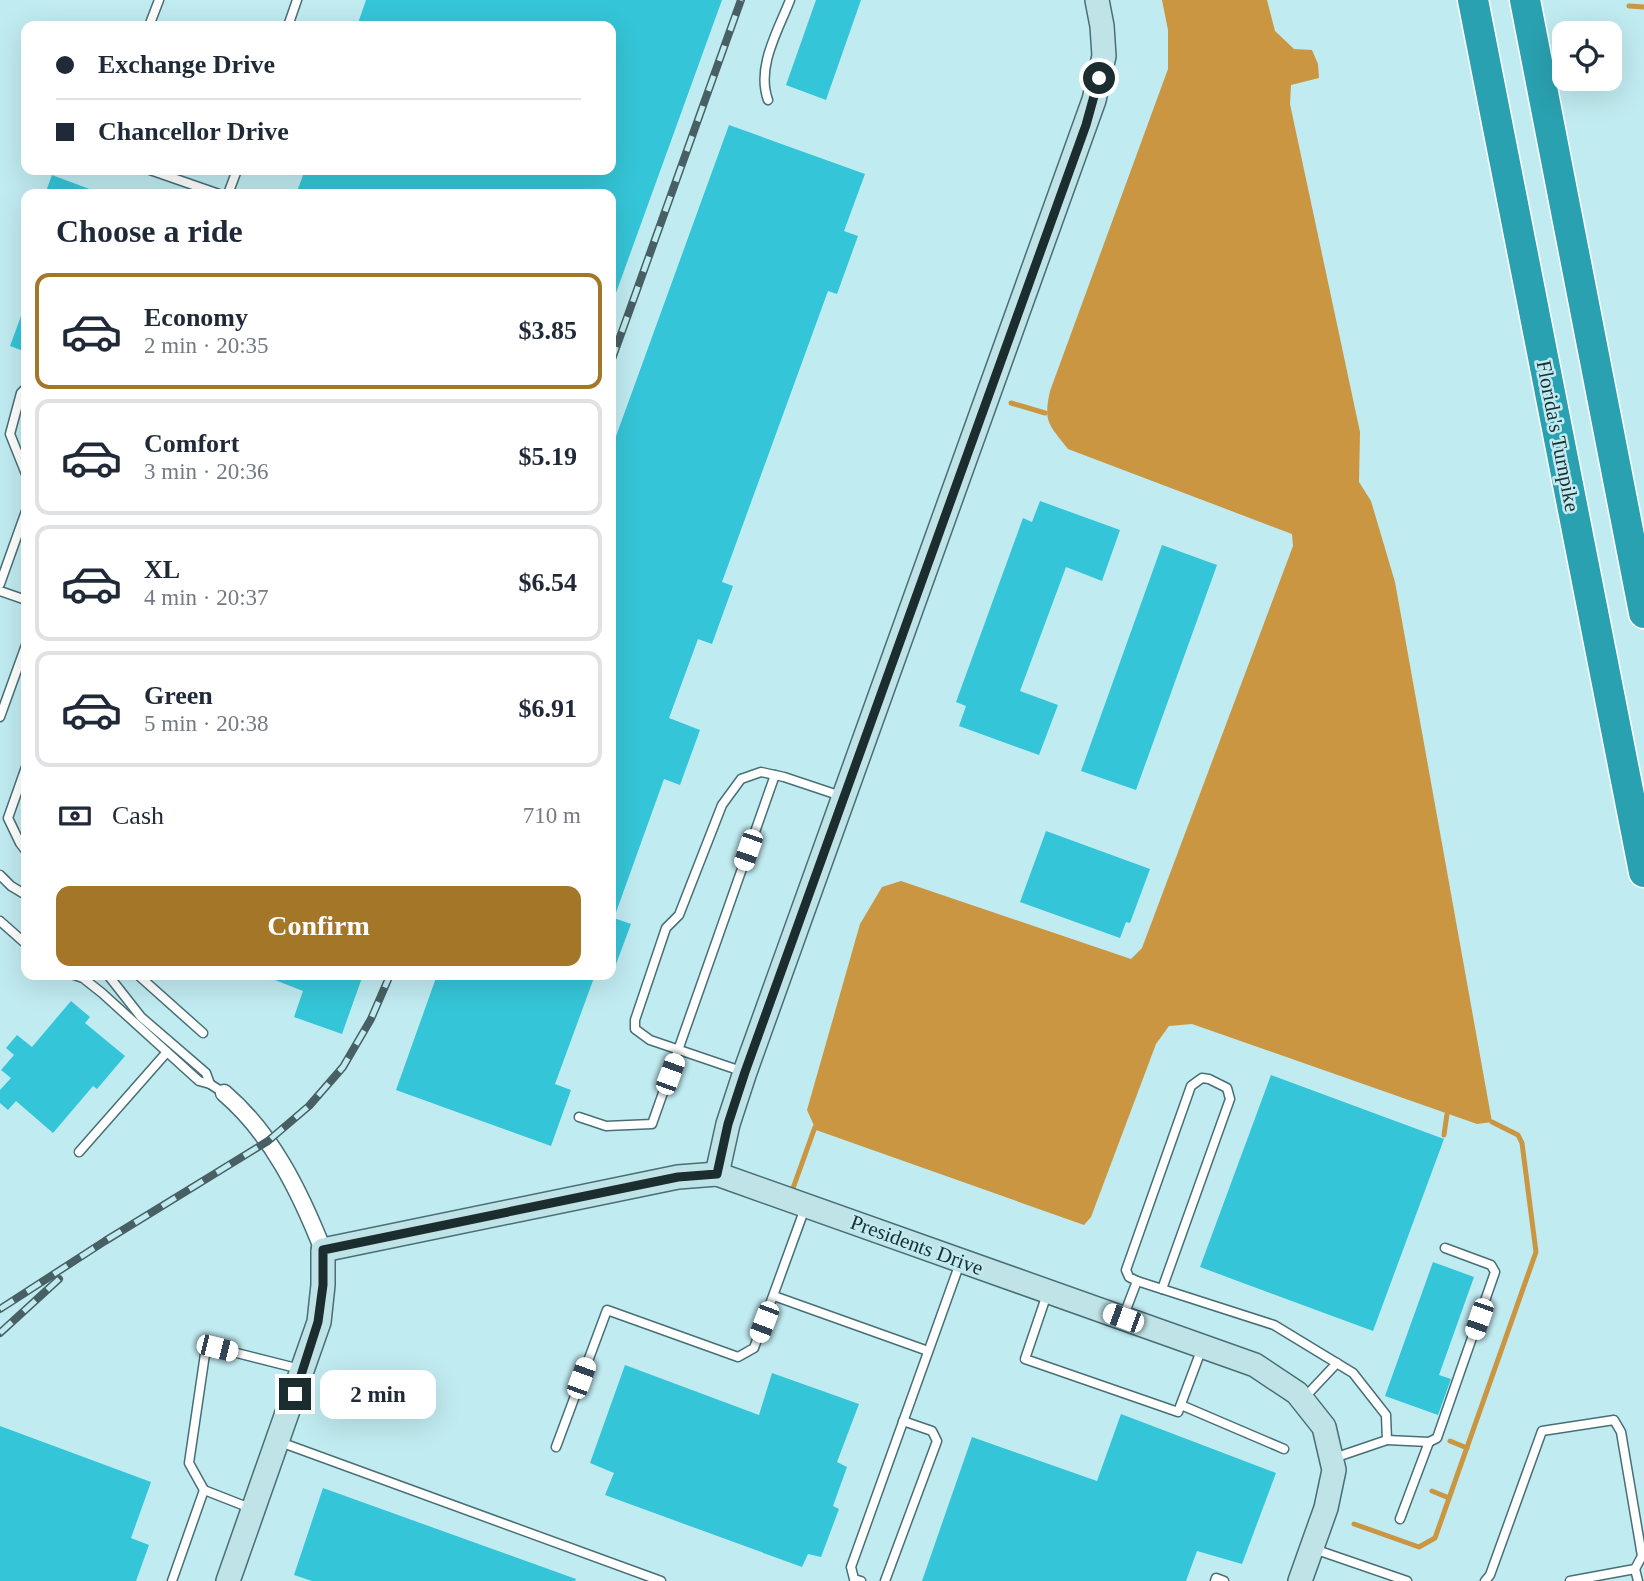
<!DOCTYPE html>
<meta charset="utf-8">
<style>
body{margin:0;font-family:"Times New Roman",serif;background:#f6f6f7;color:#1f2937;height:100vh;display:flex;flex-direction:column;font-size:26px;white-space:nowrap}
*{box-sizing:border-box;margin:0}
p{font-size:23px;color:#747a83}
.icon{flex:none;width:38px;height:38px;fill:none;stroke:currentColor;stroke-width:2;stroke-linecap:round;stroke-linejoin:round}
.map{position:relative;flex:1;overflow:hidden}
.drawer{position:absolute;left:21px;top:189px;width:595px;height:791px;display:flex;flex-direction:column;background:#fff;border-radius:14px;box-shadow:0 7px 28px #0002}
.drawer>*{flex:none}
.guide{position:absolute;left:21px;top:21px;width:595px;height:154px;border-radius:14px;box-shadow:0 7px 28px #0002;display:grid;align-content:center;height:154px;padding:0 35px;background:#fff}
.buttons{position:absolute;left:1552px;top:21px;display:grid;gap:14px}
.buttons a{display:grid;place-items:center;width:70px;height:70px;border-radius:14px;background:#fff;box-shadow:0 7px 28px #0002;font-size:35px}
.end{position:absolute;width:32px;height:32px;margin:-16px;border:9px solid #1c2d2f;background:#fff;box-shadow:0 0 0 4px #fff}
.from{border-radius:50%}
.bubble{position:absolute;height:49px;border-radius:14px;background:#fff;box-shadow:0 7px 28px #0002;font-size:23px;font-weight:700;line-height:49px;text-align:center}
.car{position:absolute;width:21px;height:42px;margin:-21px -10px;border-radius:9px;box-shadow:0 0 5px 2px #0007;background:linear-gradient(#fff 24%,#345 0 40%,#fff 0 76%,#345 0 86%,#fff 0)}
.guide b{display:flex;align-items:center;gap:24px;height:66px;font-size:26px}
.guide b+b{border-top:2px solid #e0e1e3}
.guide i{width:18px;height:18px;background:#1f2937}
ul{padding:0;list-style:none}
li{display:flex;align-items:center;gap:21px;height:116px;margin:0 14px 10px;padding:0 21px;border:4px solid #e0e1e3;border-radius:14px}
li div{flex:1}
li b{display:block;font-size:26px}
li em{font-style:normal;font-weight:700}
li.on{border-color:#a37628}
li>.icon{width:63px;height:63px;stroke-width:1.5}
h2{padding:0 35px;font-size:32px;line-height:84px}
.pay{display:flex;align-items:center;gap:18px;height:77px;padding:0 35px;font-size:26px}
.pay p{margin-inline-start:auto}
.cta{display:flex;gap:14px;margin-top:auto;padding:14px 35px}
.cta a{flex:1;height:80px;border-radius:14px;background:#a37628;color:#fff;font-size:28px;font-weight:700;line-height:80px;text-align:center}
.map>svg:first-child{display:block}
.water{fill:#ca9641}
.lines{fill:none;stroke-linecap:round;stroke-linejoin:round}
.stream{stroke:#ca9641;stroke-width:5}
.building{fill:#35c5d8}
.lane-casing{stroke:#486f75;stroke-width:11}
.street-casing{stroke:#486f75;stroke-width:19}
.secondary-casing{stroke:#486f75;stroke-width:26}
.highway-casing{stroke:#fff;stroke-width:33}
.lane{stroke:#fff;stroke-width:8}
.street{stroke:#fff;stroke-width:16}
.secondary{stroke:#bfe3e7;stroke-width:23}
.highway{stroke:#2aa1b0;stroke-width:30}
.rail-casing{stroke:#486063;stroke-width:8}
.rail{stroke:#c0ebf1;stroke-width:5;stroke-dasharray:16;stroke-linecap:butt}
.route{stroke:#1c2d2f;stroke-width:9}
.labels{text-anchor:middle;stroke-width:5;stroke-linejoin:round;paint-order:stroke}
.street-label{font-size:21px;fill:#1c2d2f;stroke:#c0ebf1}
</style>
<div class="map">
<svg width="1644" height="1581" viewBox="0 0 1644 1581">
<rect width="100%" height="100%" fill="#c0ebf1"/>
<!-- water -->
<path class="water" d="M1162,0H1267L1275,31L1294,49L1312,50L1318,64L1319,78L1291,85L1290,104L1360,432L1359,482L1371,501L1395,582L1492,1122L1477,1124L1192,1024L1169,1026L1156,1044L1091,1217L1084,1225L816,1130L807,1110L860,924L882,887L901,881L1131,959L1142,948L1293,546L1292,534L1068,449C1049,424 1043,423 1050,391L1168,69V30Z"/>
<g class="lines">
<!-- stream -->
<g class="stream">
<path d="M1629,6L1644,7"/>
<path d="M1011,403L1045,413"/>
<path d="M1444,1135L1447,1114"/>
<path d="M792,1191L815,1127"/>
<path d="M1450,1441L1467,1448"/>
<path d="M1432,1491L1449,1498"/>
<path d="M1354,1524L1419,1547L1435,1538L1536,1252L1522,1143L1518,1135L1492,1122"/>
</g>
</g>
<!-- building -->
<g class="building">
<path d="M366,0H722L612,304L611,194H296L305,170H611V26H357Z"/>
<path d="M816,0H861L826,100L786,85Z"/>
<path d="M729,125L865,174L844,231L858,236L837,294L828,291L722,582L733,586L712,644L698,639L669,718L700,730L680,785L664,779L614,918L631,924L612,975L611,450Z"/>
<path d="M52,175L100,193V194H45Z"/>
<path d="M25,305L26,306V352L10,346Z"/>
<path d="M1040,501L1120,530L1102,581L1066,567L1020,691L1058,705L1039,755L959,726L966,706L956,702L1023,518L1032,522Z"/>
<path d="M1162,545L1217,565L1136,790L1081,771Z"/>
<path d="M1046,831L1150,869L1130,923L1126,922L1120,938L1020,902Z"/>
<path d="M262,975H363L342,1034L294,1017L303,991Z"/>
<path d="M437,975H595L555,1084L571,1090L551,1146L396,1090Z"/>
<path d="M71,1001L90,1017L85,1023L125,1056L97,1089L93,1086L53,1133L16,1101L8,1110L0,1103V1090L11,1078L1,1070L14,1055L6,1048L17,1035L32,1047Z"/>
<path d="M1271,1075L1444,1139L1373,1331L1200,1267Z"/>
<path d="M1433,1262L1474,1277L1439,1375L1451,1379L1438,1415L1385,1396Z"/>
<path d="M625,1365L759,1415L772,1373L859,1404L837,1462L847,1467L833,1506L839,1509L821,1557L808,1554L802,1567L605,1495L614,1473L590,1463Z"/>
<path d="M1121,1414L1276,1473L1242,1564L1197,1551L1186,1581H922L972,1437L1097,1481Z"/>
<path d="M0,1426L151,1482L131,1538L149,1545L136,1581H0Z"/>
<path d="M323,1488L576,1579L575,1581H312L294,1575Z"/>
</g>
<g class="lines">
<defs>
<g id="lane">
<path d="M149,26L159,0"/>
<path d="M288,26L297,0"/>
<path d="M768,100C756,67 778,31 790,0"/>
<path d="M150,170L219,194"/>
<path d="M228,194L237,170"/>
<path d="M26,388L21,393L10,434L26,474"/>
<path d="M0,584L26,511"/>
<path d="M0,591L26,600"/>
<path d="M0,717L26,645"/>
<path d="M26,767L8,818L20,843L26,851"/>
<path d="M0,875L11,886L26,895"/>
<path d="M0,921L26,944"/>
<path d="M74,975L83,978L102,993L199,1081L210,1084L224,1093"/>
<path d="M108,975L141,1017L206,1073L210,1084"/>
<path d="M138,975L203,1033"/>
<path d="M744,1072L650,1040L635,1029V1020L666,928L679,915L722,805L741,779L761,772L784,777L841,796"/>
<path d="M579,1117L606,1126L652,1124L775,775"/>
<path d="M79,1152L167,1052"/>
<path d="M1137,1281L1129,1277L1126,1270L1191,1086L1202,1078L1209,1079L1227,1088L1230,1099L1162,1289"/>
<path d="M1047,1294L1025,1359L1178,1412L1202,1348"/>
<path d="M774,1296L928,1351"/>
<path d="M1124,1315L1137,1281L1274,1325L1353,1373L1386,1415L1387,1440L1334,1458"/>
<path d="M1304,1398L1337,1363"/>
<path d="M1181,1405L1284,1449"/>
<path d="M1387,1440L1429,1442L1437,1438L1495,1272L1491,1265L1445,1248"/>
<path d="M280,1442L661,1581"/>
<path d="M556,1447L607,1310L738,1357L754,1348L805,1208"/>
<path d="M204,1490L189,1463L205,1354L217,1348L300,1369"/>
<path d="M1400,1519L1429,1442"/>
<path d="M1314,1549L1407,1581"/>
<path d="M1635,1569L1638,1581"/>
<path d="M172,1581L204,1490L250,1508"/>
<path d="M861,1581L854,1579L851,1567L960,1263"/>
<path d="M885,1581L937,1441L932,1431L903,1421"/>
<path d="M1215,1581L1216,1578L1224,1581"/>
<path d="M1485,1581L1490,1575L1542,1431L1614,1420L1621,1432L1642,1556L1635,1569L1570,1581"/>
</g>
<path id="street" d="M224,1093C272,1134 300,1192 323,1250"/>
<g id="secondary">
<path d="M717,1174L728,1124L745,1072L1094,100L1104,56L1102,26L1097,0"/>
<path d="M228,1581L319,1322L323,1285V1250L678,1177L717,1174L1255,1365L1297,1393L1324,1427L1334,1470L1326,1508L1300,1581"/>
</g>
<g id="highway">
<path d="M1473,0L1644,872"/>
<path d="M1525,0L1644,613"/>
</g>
</defs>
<!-- lane casing -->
<use href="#lane" class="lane-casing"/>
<!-- street casing -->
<use href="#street" class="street-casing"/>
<!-- secondary casing -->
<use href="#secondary" class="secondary-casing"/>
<!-- highway casing -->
<use href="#highway" class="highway-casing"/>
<!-- lane -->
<use href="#lane" class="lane"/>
<!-- street -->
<use href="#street" class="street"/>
<!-- secondary -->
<use href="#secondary" class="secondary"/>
<!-- highway -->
<use href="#highway" class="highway"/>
<defs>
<g id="rail">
<path d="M611,362L741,0"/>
<path d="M0,1309L105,1241L268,1141L309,1106L343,1067L371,1019L390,975"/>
<path d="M0,1333L59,1279"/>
</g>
</defs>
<!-- rail casing -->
<use href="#rail" class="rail-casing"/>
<!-- rail -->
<use href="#rail" class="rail"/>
</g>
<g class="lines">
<!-- route -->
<path class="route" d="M295,1394L318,1322L323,1285V1250L678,1177L717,1174L728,1124L745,1072L1086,125L1099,78"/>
</g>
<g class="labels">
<!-- street labels -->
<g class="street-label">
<text transform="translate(1558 436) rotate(79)" y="7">Florida's Turnpike</text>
<text transform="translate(917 1245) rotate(20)" y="7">Presidents Drive</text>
</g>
</g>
</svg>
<div class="buttons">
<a><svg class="icon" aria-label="locate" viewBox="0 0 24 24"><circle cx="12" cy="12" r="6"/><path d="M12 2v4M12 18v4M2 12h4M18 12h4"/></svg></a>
</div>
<i class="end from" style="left:1099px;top:78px"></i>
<i class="end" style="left:295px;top:1394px"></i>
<div class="bubble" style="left:320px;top:1370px;width:116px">2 min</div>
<i class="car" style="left:748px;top:850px;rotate:199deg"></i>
<i class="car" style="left:670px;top:1074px;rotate:20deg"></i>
<i class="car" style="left:1123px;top:1318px;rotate:290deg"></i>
<i class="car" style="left:1479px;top:1319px;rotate:199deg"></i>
<i class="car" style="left:764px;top:1322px;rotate:201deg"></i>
<i class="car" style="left:217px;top:1348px;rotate:104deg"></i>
<i class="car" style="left:581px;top:1378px;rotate:20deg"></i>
<div class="guide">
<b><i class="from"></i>Exchange Drive</b>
<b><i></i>Chancellor Drive</b>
</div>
<section class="drawer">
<h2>Choose a ride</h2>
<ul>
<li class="on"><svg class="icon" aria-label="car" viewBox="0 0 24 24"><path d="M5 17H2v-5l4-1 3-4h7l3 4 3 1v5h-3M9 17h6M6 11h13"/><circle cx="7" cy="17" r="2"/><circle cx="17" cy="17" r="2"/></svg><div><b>Economy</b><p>2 min · 20:35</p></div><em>$3.85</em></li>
<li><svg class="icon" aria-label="car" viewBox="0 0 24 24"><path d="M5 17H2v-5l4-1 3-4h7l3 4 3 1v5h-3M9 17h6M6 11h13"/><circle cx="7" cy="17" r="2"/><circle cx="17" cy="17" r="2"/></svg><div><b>Comfort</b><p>3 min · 20:36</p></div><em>$5.19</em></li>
<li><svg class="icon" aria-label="car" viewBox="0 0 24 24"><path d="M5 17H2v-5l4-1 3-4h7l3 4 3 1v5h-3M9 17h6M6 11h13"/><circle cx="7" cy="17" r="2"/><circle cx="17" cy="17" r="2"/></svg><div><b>XL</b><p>4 min · 20:37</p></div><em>$6.54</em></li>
<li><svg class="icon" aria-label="car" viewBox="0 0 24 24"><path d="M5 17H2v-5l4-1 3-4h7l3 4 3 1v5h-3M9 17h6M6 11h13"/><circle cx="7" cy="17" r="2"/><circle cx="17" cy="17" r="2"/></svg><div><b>Green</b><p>5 min · 20:38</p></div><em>$6.91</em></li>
</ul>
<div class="pay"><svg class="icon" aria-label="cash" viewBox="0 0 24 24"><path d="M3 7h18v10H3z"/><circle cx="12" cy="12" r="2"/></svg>Cash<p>710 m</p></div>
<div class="cta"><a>Confirm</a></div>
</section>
</div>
